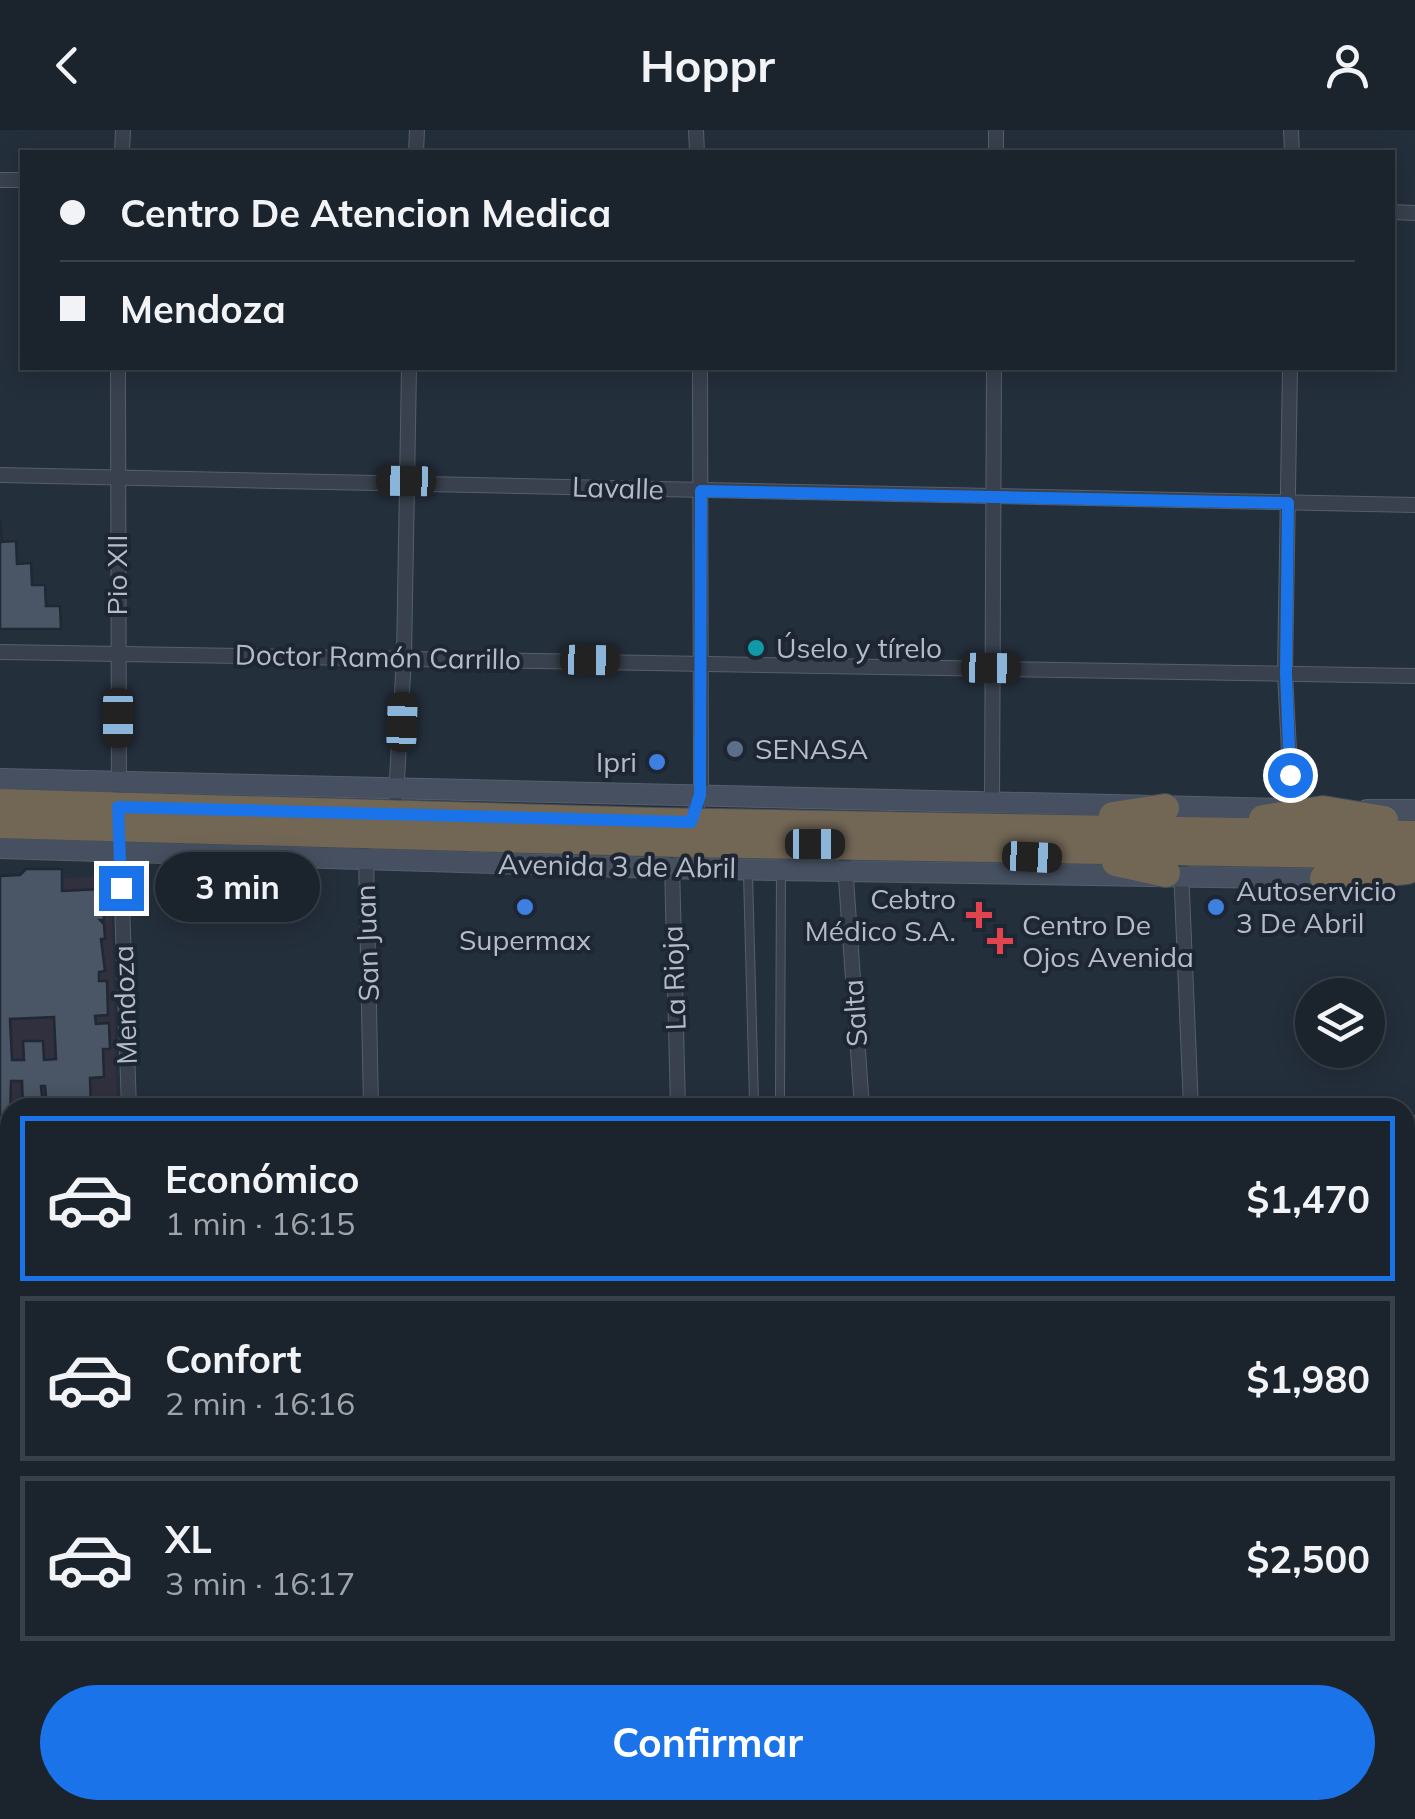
<!DOCTYPE html>
<html lang="es">
<meta charset="utf-8">
<style>
body{margin:0;font-family:Mulish,sans-serif;background:#242b35;color:#f1f3f6;height:100vh;display:flex;flex-direction:column;font-size:38px;white-space:nowrap}
*{box-sizing:border-box;margin:0}
p{font-size:32px;color:#a0a4aa}
.icon{flex:none;width:55px;height:55px;fill:none;stroke:currentColor;stroke-width:2;stroke-linecap:round;stroke-linejoin:round}
.map{position:relative;flex:1;overflow:hidden}
.drawer{position:absolute;left:0px;top:968px;width:1415px;height:722px;display:flex;flex-direction:column;background:#1b232d;border-radius:30px 30px 0 0;box-shadow:0 5px 25px #0003,0 0 0 2px #394049}
.drawer>*{flex:none}
.banner{position:absolute;left:20px;top:20px;width:1375px;height:220px;border-radius:0px;box-shadow:0 5px 25px #0003,0 0 0 2px #394049;display:grid;align-content:center;height:220px;padding:0 40px;background:#1b232d}
.buttons{position:absolute;left:1295px;top:848px;display:grid;gap:20px}
.buttons a{display:grid;place-items:center;width:90px;height:90px;border-radius:50%;background:#1b232d;box-shadow:0 5px 25px #0003,0 0 0 2px #394049;font-size:50px}
.end{position:absolute;width:45px;height:45px;margin:-22px;border:12px solid #1a73e8;background:#fff;box-shadow:0 0 0 5px #fff}
.from{border-radius:50%}
.bubble{position:absolute;height:70px;border-radius:35px;background:#1b232d;box-shadow:0 5px 25px #0003,0 0 0 2px #394049;font-size:32px;font-weight:700;line-height:70px;text-align:center}
.car{position:absolute;width:30px;height:60px;margin:-30px -15px;border-radius:12px;box-shadow:0 0 8px 2px #0007;background:linear-gradient(#222 24%,#8ab4d8 0 40%,#222 0 76%,#8ab4d8 0 86%,#222 0)}
.banner b{display:flex;align-items:center;gap:35px;height:95px;font-size:38px}
.banner b+b{border-top:2px solid #394049}
.banner i{width:25px;height:25px;background:#f1f3f6}
ul{padding:18px 0 0;list-style:none}
li{display:flex;align-items:center;gap:30px;height:165px;margin:0 20px 15px;padding:0 20px;border:5px solid #394049;border-radius:0px}
li div{flex:1}
li b{display:block;font-size:38px}
li em{font-style:normal;font-weight:700}
li.selected{border-color:#1a73e8}
li>.icon{width:90px;height:90px;stroke-width:1.5}
.action{display:flex;gap:20px;margin-top:auto;padding:20px 40px}
.action a{flex:1;height:115px;border-radius:60px;background:#1a73e8;color:#fff;font-size:40px;font-weight:700;line-height:115px;text-align:center}
header{display:flex;justify-content:space-between;align-items:center;height:130px;padding:0 40px;background:#1b232d;font-size:45px;font-weight:700}
.map>svg:first-child{display:block}
.medical{fill:#31303e}
.green{fill:#263b3d}
.building{fill:#4a5665;stroke:#1f2834;stroke-width:2.5;fill-rule:evenodd}
.lines{fill:none;stroke-linecap:round;stroke-linejoin:round}
.lane-casing{stroke:#565f6b;stroke-width:10}
.street-casing{stroke:#565f6b;stroke-width:16}
.secondary-casing{stroke:#565f6b;stroke-width:22}
.highway-casing{stroke:#434c58;stroke-width:30}
.path{stroke:#44585b;stroke-width:2.5;stroke-dasharray:8 8;stroke-linecap:butt}
.lane{stroke:#38414d;stroke-width:8}
.street{stroke:#38414d;stroke-width:14}
.secondary{stroke:#465060;stroke-width:20}
.highway{stroke:#726655;stroke-width:28}
.route{stroke:#1a73e8;stroke-width:12}
.culture-dot{fill:#0f9aa8;stroke:#1d2632;stroke-width:4}
.service-dot{fill:#5c6f8a;stroke:#1d2632;stroke-width:4}
.shop-dot{fill:#3f7fe0;stroke:#1d2632;stroke-width:4}
.health-dot{fill:#e0444e;stroke:#1d2632;stroke-width:4}
.labels{text-anchor:middle;stroke-width:8;stroke-linejoin:round;paint-order:stroke}
.street-label{font-size:28px;fill:#b3bcc8;stroke:#1d2632}
.poi-label{font-size:28px;fill:#b3bcc8;stroke:#1d2632;text-anchor:start}
</style>
<header><svg class="icon" aria-label="back" viewBox="0 0 24 24"><path d="M15 5l-7 7 7 7"/></svg>Hoppr<svg class="icon" aria-label="person" viewBox="0 0 24 24"><circle cx="12" cy="8" r="4"/><path d="M4 21q1-7 8-7t8 7"/></svg></header>
<div class="map">
<svg width="1415" height="1689" viewBox="0 0 1415 1689">
<rect width="100%" height="100%" fill="#242f3c"/>
<!-- medical -->
<path class="medical" d="M111,746L117,977L10,978V1002H0V751Z"/>
<!-- green -->
<path class="green" d="M912,1680H1217L1218,1689H913Z"/>
<!-- building -->
<g class="building">
<path d="M0,389L2,412L16,411L17,434L31,433L32,455H45L46,476H60L61,499H0Z"/>
<path d="M26,739H62V761L103,759L104,790H100L104,794L105,809H101L105,841L99,842V851H107L108,885L95,886L96,894L109,893L110,919H103L104,947L90,948L91,978H47L45,956H41L43,978H23L22,951H11L10,990H0V746L20,745ZM54,887L56,929L44,930L43,911H23L24,930H12L10,889Z"/>
<path d="M0,1105H7L10,1114V1294H0Z"/>
<path d="M10,1155V1221H0V1156Z"/>
<rect x="0" y="1238" width="10" height="23"/>
<rect x="0" y="1238" width="10" height="23"/>
<path d="M1405,1464H1415V1485L1405,1486Z"/>
<path d="M185,1680H247L248,1689H185Z"/>
<rect x="301" y="1680" width="68" height="9"/>
</g>
<g class="lines">
<defs>
<path id="lane" d="M748,744L754,971L759,977L774,975L780,968L781,742"/>
<g id="street">
<path d="M696,0L697,22"/>
<path d="M1291,0L1292,22"/>
<path d="M122,22L123,0"/>
<path d="M416,22L417,0"/>
<path d="M996,22V0"/>
<path d="M0,50H22"/>
<path d="M1392,82L1415,83"/>
<path d="M118,238L119,682"/>
<path d="M1290,238L1285,543L1292,679"/>
<path d="M0,345L1415,375"/>
<path d="M0,522L1415,546"/>
<path d="M396,666L404,528L409,238"/>
<path d="M992,673L994,238"/>
<path d="M689,696L701,665L700,238"/>
<path d="M120,713L129,978"/>
<path d="M366,725L371,978"/>
<path d="M672,734L678,978"/>
<path d="M845,734L862,978"/>
<path d="M1181,738L1191,978"/>
<path d="M1405,993H1415"/>
<path d="M0,1020H10"/>
<path d="M1405,1272H1415"/>
<path d="M0,1311H10"/>
<path d="M1405,1564H1415"/>
<path d="M0,1591H10"/>
<path d="M150,1680V1689"/>
<path d="M394,1680V1689"/>
<path d="M697,1680V1689"/>
<path d="M902,1680V1689"/>
<path d="M1221,1680L1222,1689"/>
</g>
<g id="secondary">
<path d="M0,649L1278,679"/>
<path d="M1367,680H1415"/>
<path d="M0,718L658,738L1338,749"/>
</g>
<g id="highway">
<path d="M0,673L658,692L1415,705"/>
<path d="M1113,686L1165,678"/>
<path d="M1263,689L1323,680L1384,690"/>
<path d="M0,694L682,713L1415,725"/>
<path d="M1116,732L1166,743"/>
<path d="M1324,748L1407,740"/>
</g>
</defs>
<!-- lane casing -->
<use href="#lane" class="lane-casing"/>
<!-- street casing -->
<use href="#street" class="street-casing"/>
<!-- secondary casing -->
<use href="#secondary" class="secondary-casing"/>
<!-- highway casing -->
<use href="#highway" class="highway-casing"/>
<!-- path -->
<g class="path">
<path d="M945,1680V1689"/>
<path d="M948,1680L969,1689"/>
<path d="M1186,1680L1187,1689"/>
<path d="M992,1689L995,1680"/>
<path d="M1118,1689L1123,1687L1121,1680"/>
</g>
<!-- lane -->
<use href="#lane" class="lane"/>
<!-- street -->
<use href="#street" class="street"/>
<!-- secondary -->
<use href="#secondary" class="secondary"/>
<!-- highway -->
<use href="#highway" class="highway"/>
</g>
<g class="lines">
<!-- route -->
<path class="route" d="M121,758L118,677L691,692L700,665L701,361L1288,373L1286,543L1290,645"/>
</g>
<!-- markers -->
<circle class="culture-dot" cx="756" cy="518" r="10"/>
<circle class="service-dot" cx="735" cy="619" r="10"/>
<g class="shop-dot">
<circle cx="657" cy="632" r="10"/>
<circle cx="525" cy="777" r="10"/>
<circle cx="1216" cy="777" r="10"/>
</g>
<g class="health-dot">
<path d="M974 770h10v10h10v10h-10v10h-10v-10h-10v-10h10z"/>
<path d="M995 796h10v10h10v10h-10v10h-10v-10h-10v-10h10z"/>
</g>
<g class="labels">
<!-- street labels -->
<g class="street-label">
<text transform="translate(618 358) rotate(2)" y="10">Lavalle</text>
<text transform="translate(117 445) rotate(-90)" y="10">Pio XII</text>
<text transform="translate(378 527) rotate(1)" y="10">Doctor Ramón Carrillo</text>
<text transform="translate(617 736) rotate(1)" y="10">Avenida 3 de Abril</text>
<text transform="translate(367 813) rotate(-92)" y="10">San Juan</text>
<text transform="translate(674 848) rotate(-92)" y="10">La Rioja</text>
<text transform="translate(125 875) rotate(-92)" y="10">Mendoza</text>
<text transform="translate(855 883) rotate(-94)" y="10">Salta</text>
</g>
<!-- poi labels -->
<g class="poi-label">
<text x="776" y="528">Úselo y tírelo</text>
<text x="755" y="629">SENASA</text>
<text x="637" y="642" text-anchor="end">Ipri</text>
<text x="1236" y="771">Autoservicio<tspan x="1236" dy="32">3 De Abril</tspan></text>
<text x="956" y="779" text-anchor="end">Cebtro<tspan x="956" dy="32">Médico S.A.</tspan></text>
<text x="1022" y="805">Centro De<tspan x="1022" dy="32">Ojos Avenida</tspan></text>
<text x="525" y="820" text-anchor="middle">Supermax</text>
</g>
</g>
</svg>
<div class="buttons">
<a><svg class="icon" aria-label="layers" viewBox="0 0 24 24"><path d="M12 4l9 5-9 5-9-5zM3 14l9 5 9-5"/></svg></a>
</div>
<i class="end from" style="left:1290px;top:645px"></i>
<i class="end" style="left:121px;top:758px"></i>
<div class="bubble" style="left:155px;top:722px;width:165px">3 min</div>
<i class="car" style="left:406px;top:351px;rotate:271deg"></i>
<i class="car" style="left:590px;top:530px;rotate:91deg"></i>
<i class="car" style="left:991px;top:538px;rotate:91deg"></i>
<i class="car" style="left:118px;top:588px;rotate:180deg"></i>
<i class="car" style="left:402px;top:592px;rotate:2deg"></i>
<i class="car" style="left:815px;top:714px;rotate:90deg"></i>
<i class="car" style="left:1032px;top:727px;rotate:93deg"></i>
<div class="banner">
<b><i class="from"></i>Centro De Atencion Medica</b>
<b><i></i>Mendoza</b>
</div>
<section class="drawer">
<ul>
<li class="selected"><svg class="icon" aria-label="car" viewBox="0 0 24 24"><path d="M5 17H2v-5l4-1 3-4h7l3 4 3 1v5h-3M9 17h6M6 11h13"/><circle cx="7" cy="17" r="2"/><circle cx="17" cy="17" r="2"/></svg><div><b>Económico</b><p>1 min · 16:15</p></div><em>$1,470</em></li>
<li><svg class="icon" aria-label="car" viewBox="0 0 24 24"><path d="M5 17H2v-5l4-1 3-4h7l3 4 3 1v5h-3M9 17h6M6 11h13"/><circle cx="7" cy="17" r="2"/><circle cx="17" cy="17" r="2"/></svg><div><b>Confort</b><p>2 min · 16:16</p></div><em>$1,980</em></li>
<li><svg class="icon" aria-label="car" viewBox="0 0 24 24"><path d="M5 17H2v-5l4-1 3-4h7l3 4 3 1v5h-3M9 17h6M6 11h13"/><circle cx="7" cy="17" r="2"/><circle cx="17" cy="17" r="2"/></svg><div><b>XL</b><p>3 min · 16:17</p></div><em>$2,500</em></li>
</ul>
<div class="action"><a>Confirmar</a></div>
</section>
</div>
